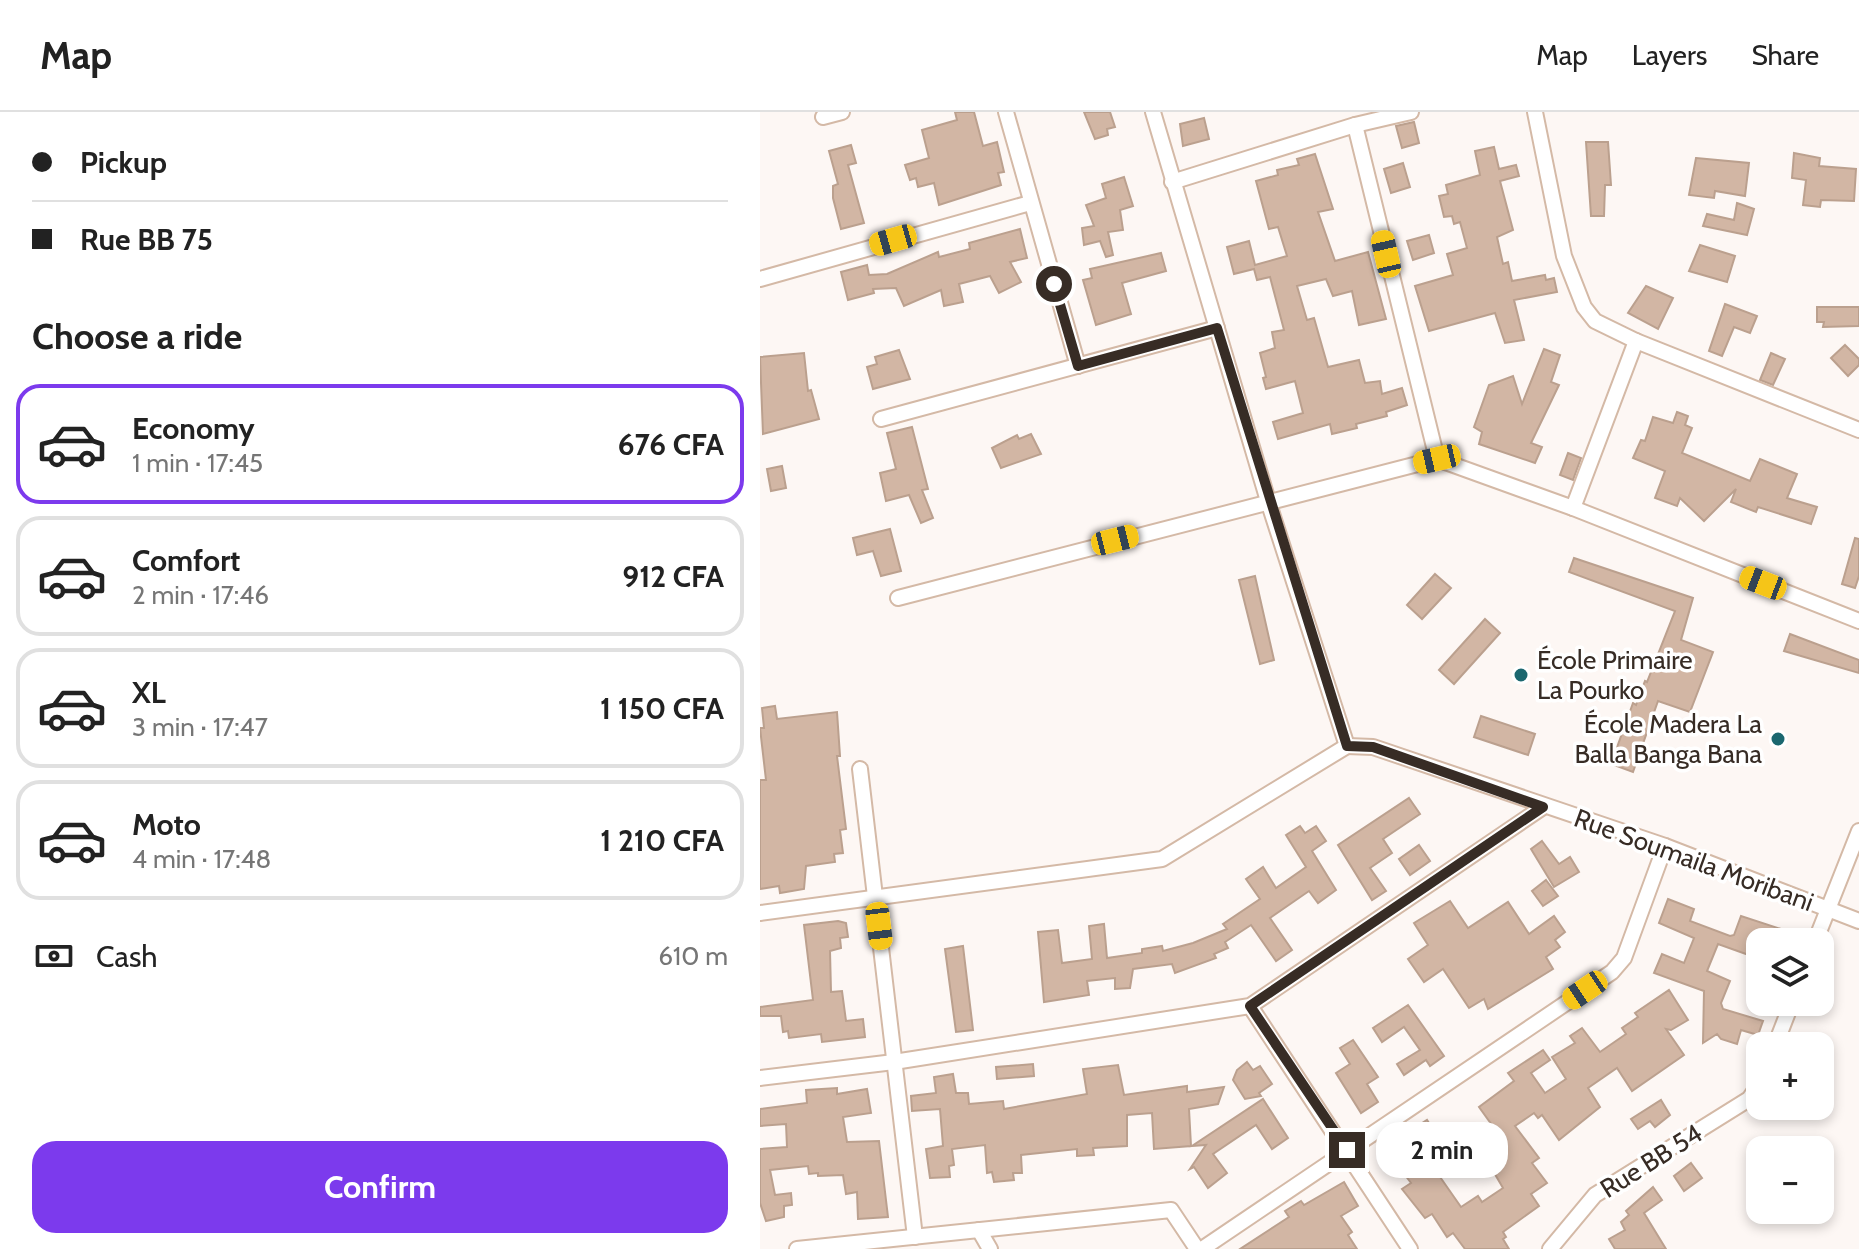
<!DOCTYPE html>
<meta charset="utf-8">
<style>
body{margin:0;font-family:Cabin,sans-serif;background:#f2f2f2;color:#222;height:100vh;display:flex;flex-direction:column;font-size:30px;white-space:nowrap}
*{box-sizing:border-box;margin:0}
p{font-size:26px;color:#767676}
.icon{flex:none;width:44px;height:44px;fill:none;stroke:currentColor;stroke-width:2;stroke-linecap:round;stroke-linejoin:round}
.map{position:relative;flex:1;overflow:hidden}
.drawer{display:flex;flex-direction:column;background:#fff;width:760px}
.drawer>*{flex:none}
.banner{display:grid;align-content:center;height:176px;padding:0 32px;background:#fff}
.buttons{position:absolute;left:986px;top:816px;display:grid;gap:16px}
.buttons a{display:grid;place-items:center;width:88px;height:88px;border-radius:16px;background:#fff;box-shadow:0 4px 12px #0003;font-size:40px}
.end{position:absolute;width:36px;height:36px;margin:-18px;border:10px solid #372c25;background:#fff;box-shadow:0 0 0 4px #fff}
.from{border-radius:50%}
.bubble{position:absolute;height:56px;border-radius:24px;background:#fff;box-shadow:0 4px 12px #0003;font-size:26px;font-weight:700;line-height:56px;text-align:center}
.car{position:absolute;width:24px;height:48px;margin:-24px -12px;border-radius:10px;box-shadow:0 0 6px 2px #0007;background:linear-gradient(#f5c518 24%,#345 0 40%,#f5c518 0 76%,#345 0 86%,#f5c518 0)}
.banner b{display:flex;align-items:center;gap:28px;height:76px;font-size:30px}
.banner b+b{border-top:2px solid #e0e0e0}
.banner i{width:20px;height:20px;background:#222}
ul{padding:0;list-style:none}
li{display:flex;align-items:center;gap:24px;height:120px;margin:0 16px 12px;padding:0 16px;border:4px solid #e0e0e0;border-radius:24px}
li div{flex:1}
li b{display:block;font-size:30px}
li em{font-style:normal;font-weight:700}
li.on{border-color:#7c3aed}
li>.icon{width:72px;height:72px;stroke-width:1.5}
h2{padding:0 32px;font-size:36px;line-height:96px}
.pay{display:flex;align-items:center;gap:20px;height:88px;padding:0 32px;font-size:30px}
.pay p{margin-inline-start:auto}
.primary-button{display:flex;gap:16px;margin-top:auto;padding:16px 32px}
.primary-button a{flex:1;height:92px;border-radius:24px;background:#7c3aed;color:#fff;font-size:32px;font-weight:700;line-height:92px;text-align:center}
header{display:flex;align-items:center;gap:48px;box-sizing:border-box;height:112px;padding:0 40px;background:#fff;border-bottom:2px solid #e0e0e0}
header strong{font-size:38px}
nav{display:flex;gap:44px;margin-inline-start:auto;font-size:28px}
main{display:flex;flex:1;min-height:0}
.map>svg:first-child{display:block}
.building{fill:#d2b6a4;stroke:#bba08e;stroke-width:2}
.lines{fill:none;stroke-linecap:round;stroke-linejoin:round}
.minor-casing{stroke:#d4b9a6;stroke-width:18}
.minor{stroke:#fff;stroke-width:14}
.route{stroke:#372c25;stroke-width:10}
.poi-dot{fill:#1b676f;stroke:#fff;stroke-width:3}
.labels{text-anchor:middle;stroke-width:7;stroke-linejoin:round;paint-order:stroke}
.poi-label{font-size:26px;fill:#372c25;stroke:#fff;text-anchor:start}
.street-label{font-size:26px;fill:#372c25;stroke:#fff}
</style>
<header>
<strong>Map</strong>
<nav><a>Map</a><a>Layers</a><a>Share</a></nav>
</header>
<main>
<section class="drawer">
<div class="banner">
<b><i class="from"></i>Pickup</b>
<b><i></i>Rue BB 75</b>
</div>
<h2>Choose a ride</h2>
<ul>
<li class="on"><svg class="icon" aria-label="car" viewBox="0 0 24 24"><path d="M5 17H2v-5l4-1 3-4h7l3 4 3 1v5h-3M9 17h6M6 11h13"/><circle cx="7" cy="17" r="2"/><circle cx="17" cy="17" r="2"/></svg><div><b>Economy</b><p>1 min · 17:45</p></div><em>676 CFA</em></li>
<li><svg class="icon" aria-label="car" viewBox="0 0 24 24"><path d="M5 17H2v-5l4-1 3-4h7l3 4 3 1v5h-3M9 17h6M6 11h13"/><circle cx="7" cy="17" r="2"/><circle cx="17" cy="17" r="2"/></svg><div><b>Comfort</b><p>2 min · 17:46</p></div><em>912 CFA</em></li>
<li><svg class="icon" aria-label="car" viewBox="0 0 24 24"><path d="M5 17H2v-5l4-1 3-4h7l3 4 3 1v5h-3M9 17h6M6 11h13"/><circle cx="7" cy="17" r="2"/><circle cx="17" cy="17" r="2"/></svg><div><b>XL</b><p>3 min · 17:47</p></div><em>1 150 CFA</em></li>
<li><svg class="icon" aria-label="car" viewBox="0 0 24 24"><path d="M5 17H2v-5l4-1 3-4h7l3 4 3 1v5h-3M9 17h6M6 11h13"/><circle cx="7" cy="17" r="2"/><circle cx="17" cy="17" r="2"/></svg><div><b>Moto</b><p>4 min · 17:48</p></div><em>1 210 CFA</em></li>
</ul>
<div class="pay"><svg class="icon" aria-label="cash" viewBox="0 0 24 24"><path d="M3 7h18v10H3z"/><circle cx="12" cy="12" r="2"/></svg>Cash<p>610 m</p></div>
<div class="primary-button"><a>Confirm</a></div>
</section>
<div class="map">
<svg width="1099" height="1137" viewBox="0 0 1099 1137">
<rect width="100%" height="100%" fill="#fdf7f4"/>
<!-- building -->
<g class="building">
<path d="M195,0H214L223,34L237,30L244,60L238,61L241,73L179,93L174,71L158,75L156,66L150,68L145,53L169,46L162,18L197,8Z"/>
<path d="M324,0H350L355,15L347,17L348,23L335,27Z"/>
<path d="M444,6L449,27L423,34L420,12Z"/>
<path d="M654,10L659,31L642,36L636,14Z"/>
<path d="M826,30H848L851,73H845L844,104H831Z"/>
<path d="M91,33L96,51L88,53L104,111L81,117L73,86V74L78,72L69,39Z"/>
<path d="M734,35L739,57L756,53L759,64L740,69L753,118L737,125L743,152L748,150L752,169L785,163L786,168L794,166L797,180L754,188L764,228L745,231L735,201L669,219L655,174L693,163L687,142L707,136L700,110L694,112L692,104L684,105L679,84L688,82L686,73L720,63L715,39Z"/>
<path d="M1034,41L1060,46L1059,54L1096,57L1094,89L1061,88L1060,95L1043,93L1046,68L1032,66Z"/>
<path d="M555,42L573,97L558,100L575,149L608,140L626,207L599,213L592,179L573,184L566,167L537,174L547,208L554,206L568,255L599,248L605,271L620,269L622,282L642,276L647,293L626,300L627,304L596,312L597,316L572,322L570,312L518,327L513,310L543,301L535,269L506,277L503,266L506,265L500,241L515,236L512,220L524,218L510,165L497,168L494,157L474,162L467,135L489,129L495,153L527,144L518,115L509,117L496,69L518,63L517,58L539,53L537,47Z"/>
<path d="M936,46L989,51L985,84L955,79L954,86L929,83Z"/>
<path d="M643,51L650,75L631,81L624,57Z"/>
<path d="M364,65L373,94L360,98L363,118L348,120L353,143L346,145L340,129L324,133L322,116L334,114L326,93L346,86L342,72Z"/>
<path d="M977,91L994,97L987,123L943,114L947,102L974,108Z"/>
<path d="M260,117L267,146L250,150L261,170L239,181L230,164L199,172L203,190L184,194L181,178L144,194L136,176L113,177L114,181L88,188L81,160L107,153L109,163L127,162L178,140L179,145L210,137L209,131Z"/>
<path d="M669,123L674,141L653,148L647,129Z"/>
<path d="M940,133L975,144L967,170L929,159Z"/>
<path d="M401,141L406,159L362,171L371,202L336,213L323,168L332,166L330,157Z"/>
<path d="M886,174L913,186L898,217L868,201Z"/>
<path d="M965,192L997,204L990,221L974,215L962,244L949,239Z"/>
<path d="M1057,195H1099V214L1063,215L1064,210H1057Z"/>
<path d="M1085,233L1099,247V253L1088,264L1071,246Z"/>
<path d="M784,237L800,243L791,270L799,273L771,331L782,335L775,351L719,332L722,320L714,315L729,273L753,264L762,292Z"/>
<path d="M139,238L150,267L113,277L107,255L117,252L115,245Z"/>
<path d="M44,241L48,279L51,278L59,307L3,322L0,245Z"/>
<path d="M1011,241L1025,247L1013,273L1000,268Z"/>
<path d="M917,300L928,304L925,313L932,316L922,341L990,369L1000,347L1037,362L1027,386L1057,395L1051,412L998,395L996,400L971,390L976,377L944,409L920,386L917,394L895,386L905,359L873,346L881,328L885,329L893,305L913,311Z"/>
<path d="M152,315L168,377L162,378L173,406L161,411L149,383L126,389L120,361L136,357L127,321Z"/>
<path d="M271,322L281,342L241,356L232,336L257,323L259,327Z"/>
<path d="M808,341L821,346L813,368L800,363Z"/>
<path d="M22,354L26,376L11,379L7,357Z"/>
<path d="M130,417L141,459L121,464L113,439L97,443L93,426Z"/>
<path d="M1095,426L1099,427V464L1095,476L1082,472Z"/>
<path d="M814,446L933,486L921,528L953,540L930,600L898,589L873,660L851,652L873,591L876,593L885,569L887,570L915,499L809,460Z"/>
<path d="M675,462L691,476L662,507L647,493Z"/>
<path d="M495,464L514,548L500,552L479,468Z"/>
<path d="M725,507L740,521L694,572L679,558Z"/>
<path d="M1030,522L1099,548V561L1024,539Z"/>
<path d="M15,594L17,607L77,600L80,644H77L86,717L80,718L83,741L74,742L75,750L46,754L44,777L20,781L19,774L0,777V668H6L0,616H4L2,596Z"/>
<path d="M721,604L775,622L768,643L714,625Z"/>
<path d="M649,686L660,702L623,727L632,741L610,756L626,779L612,788L578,733Z"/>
<path d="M540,714L545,721L556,714L566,729L552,739L576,778L558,791L549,779L510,806L532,838L516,849L491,813L465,830L468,836L454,842L456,846L415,861L412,852L373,857L370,876L355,877V866L327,869L329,883L284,890L278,820L298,818L302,851L332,847L329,814L344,812L347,846L382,841V837L402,834L403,839L433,831L467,817L463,812L500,787L486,767L503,755L516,776L546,755L526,723Z"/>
<path d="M782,729L799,752L810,745L819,760L794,775L771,737Z"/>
<path d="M659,733L670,749L650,763L639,747Z"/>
<path d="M786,768L798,784L783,794L772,779Z"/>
<path d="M908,787L934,797L930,809L970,824L974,823L981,804L1027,819L1023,830H1000V847L958,832L947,859L970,869L961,891L963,897L1003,909L998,923L981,918L977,932L961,927L957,922L943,931L944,879L894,861L902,842L924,851L934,826L899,811Z"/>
<path d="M690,789L708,816L748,790L769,822L794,804L805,820L795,828L800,835L786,845L793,857L728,897L724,887L709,896L683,857L664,870L648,847L668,833L654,811Z"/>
<path d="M78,809L86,811L88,825L80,826L81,836L70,839L71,880L82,879L86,909L103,907L105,925L62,930L61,922L29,926L28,919L23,920L21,904H0V895L53,888L44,813Z"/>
<path d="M203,834L213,918L196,920L185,837Z"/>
<path d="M909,878L928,908L911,918L906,917L924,943L872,979L857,956L828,976L840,995L799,1028L782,1003L778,1006L774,1001L755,1014L779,1046L772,1051L787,1071L771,1082L779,1094L743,1120L746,1125L743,1127L749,1137H705L693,1121L687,1125L672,1102L665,1106L642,1077L651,1071L633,1047L662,1025L656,1015L667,1008L688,1041L671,1052L701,1095L718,1084L722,1090L743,1076L715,1028L734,1016L719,995L754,969L748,961L783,938L790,948L771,961L785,981L806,967L792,945L815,931L810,924L822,916L840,940L866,922L862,916L878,905L875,901Z"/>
<path d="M648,893L684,944L670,954L666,948L644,963L637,952L660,938L644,915L622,930L613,916Z"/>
<path d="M593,928L618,965L607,972L618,990L601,1001L576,961L590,952L580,936Z"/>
<path d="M487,950L493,958L500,954L512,972L499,981L501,984L485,987L473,968L477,958Z"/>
<path d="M273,952L274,964L237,967L236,955Z"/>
<path d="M358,953L364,983L427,974V980L464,975L458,992L429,997L431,1034L394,1037L392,1001L367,1003V1034L333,1036L334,1043L317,1044V1037L261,1043L262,1061H253L254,1068L234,1070L232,1060L227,1061L225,1033L192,1037L194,1053L189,1054L190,1065L170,1066L166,1037L183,1034L180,997L152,999L151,984L176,981L174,965L193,962L196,981H208L209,992L243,989L244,997L327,982L323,957Z"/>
<path d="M77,976V982L107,977L111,1001L83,1005L87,1030L119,1029L128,1105L98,1107L97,1080L86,1082L83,1063L58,1064V1061L49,1062L48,1054L10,1058L15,1083L31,1081L32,1093L24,1094V1105L6,1109L0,1091V1037L27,1035L26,1012L0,1014V997L47,991L46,978Z"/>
<path d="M503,987L528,1026L512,1037L496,1013L453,1042L467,1061L448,1076L434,1055L430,1057L446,1033L432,1034Z"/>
<path d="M901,988L910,1003L895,1015L890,1009L878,1017L871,1007Z"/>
<path d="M931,1051L942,1066L924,1079L914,1064Z"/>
<path d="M584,1070L598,1094L581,1104L592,1120L588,1123L597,1137H480L529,1105L525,1099L541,1089L544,1093Z"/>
<path d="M893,1075L902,1088L884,1101L906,1137H855L849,1127L865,1118L861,1110L869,1103L866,1099Z"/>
</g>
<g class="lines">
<defs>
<g id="minor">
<path d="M246,0L318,254"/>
<path d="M393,0L508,389L587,634"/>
<path d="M775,0L804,144L824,195L835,209L876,229L1099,318"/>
<path d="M63,5L82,0"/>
<path d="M595,13L651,0"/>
<path d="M412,70L595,13L677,347"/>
<path d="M0,167L270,91"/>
<path d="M121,307L457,216"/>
<path d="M813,396L876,229"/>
<path d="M138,486L677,347L813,396L1099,509"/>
<path d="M587,634L613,635L905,734L1099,809"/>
<path d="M100,657L155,1125"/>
<path d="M0,801L402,747L587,634"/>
<path d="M1055,830L1099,719"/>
<path d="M490,894L650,1137"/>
<path d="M1015,934L1032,890"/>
<path d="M0,966L134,950L490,894L783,695"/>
<path d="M219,1118L230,1137"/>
<path d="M37,1137L411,1098L437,1137"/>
<path d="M442,1137L852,860L864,846L905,734"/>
<path d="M790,1137L835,1083L989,987L1000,971"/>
</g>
</defs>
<!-- minor casing -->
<use href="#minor" class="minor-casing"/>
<!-- minor -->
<use href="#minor" class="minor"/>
</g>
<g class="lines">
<!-- route -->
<path class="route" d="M294,172L318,254L457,216L587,634L613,635L783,695L490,894L587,1038"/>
</g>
<!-- markers -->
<g class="poi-dot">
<circle cx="761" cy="563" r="8"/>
<circle cx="1018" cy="627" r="8"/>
</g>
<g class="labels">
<!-- poi labels -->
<g class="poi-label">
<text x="777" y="557">École Primaire<tspan x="777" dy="30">La Pourko</tspan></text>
<text x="1002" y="621" text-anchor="end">École Madera La<tspan x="1002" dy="30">Balla Banga Bana</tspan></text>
</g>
<!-- street labels -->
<g class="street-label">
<text transform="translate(934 748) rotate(20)" y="9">Rue Soumaila Moribani</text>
<text transform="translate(891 1049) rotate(-32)" y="9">Rue BB 54</text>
</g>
</g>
</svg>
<div class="buttons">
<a><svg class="icon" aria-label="layers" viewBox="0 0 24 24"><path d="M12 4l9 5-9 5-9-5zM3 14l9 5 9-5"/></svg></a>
<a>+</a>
<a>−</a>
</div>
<i class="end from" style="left:294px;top:172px"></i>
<i class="end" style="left:587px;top:1038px"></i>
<div class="bubble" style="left:616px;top:1010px;width:132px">2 min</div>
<i class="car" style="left:133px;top:128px;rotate:254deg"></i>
<i class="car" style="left:626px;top:142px;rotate:347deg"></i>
<i class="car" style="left:677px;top:347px;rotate:257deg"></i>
<i class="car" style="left:355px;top:428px;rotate:76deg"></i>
<i class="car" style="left:1003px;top:471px;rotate:291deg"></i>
<i class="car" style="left:119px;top:814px;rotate:173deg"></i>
<i class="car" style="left:825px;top:878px;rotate:236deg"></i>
</div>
</main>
